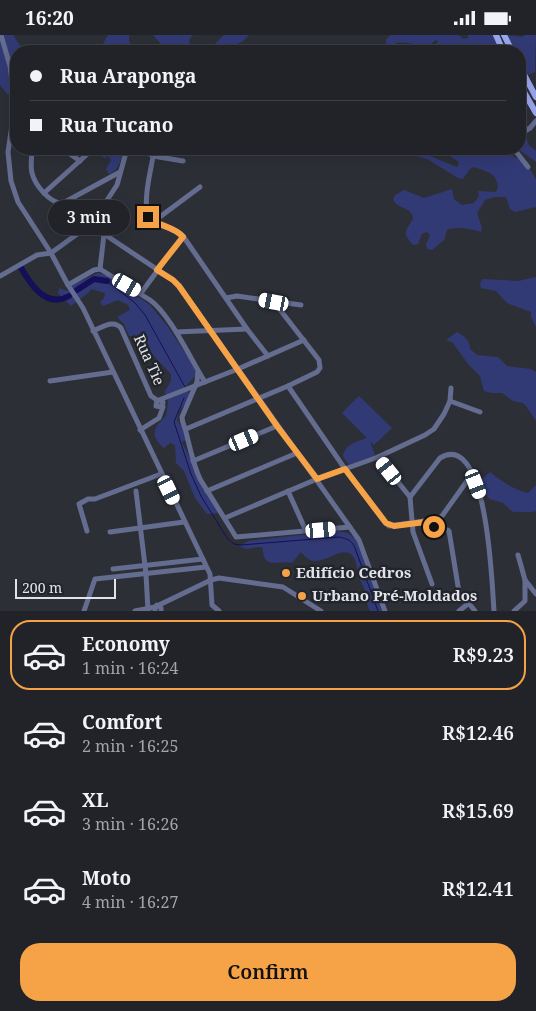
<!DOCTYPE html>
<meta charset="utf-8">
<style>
body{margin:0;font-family:"Noto Serif",serif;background:#2a2b31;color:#f1f3f6;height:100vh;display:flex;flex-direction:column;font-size:19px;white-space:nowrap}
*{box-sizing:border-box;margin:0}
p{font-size:16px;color:#a2a4a8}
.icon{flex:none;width:28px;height:28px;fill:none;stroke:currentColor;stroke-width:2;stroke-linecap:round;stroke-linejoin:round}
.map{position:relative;height:576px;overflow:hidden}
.drawer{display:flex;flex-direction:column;background:#222329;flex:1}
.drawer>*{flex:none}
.hud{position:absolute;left:10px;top:10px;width:516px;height:110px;border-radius:20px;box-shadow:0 5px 20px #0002,0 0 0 1px #3f4046;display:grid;align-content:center;height:110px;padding:0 20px;background:#222329}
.scale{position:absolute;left:15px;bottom:12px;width:101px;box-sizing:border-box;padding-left:5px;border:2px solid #e2e3e9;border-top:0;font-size:14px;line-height:18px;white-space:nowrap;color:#e2e3e9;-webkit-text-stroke:4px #23252d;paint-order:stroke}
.end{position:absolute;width:22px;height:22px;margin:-11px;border:6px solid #f6a247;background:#111;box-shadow:0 0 0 2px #111}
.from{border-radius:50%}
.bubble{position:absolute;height:35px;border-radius:18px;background:#222329;box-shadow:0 5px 20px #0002,0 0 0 1px #3f4046;font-size:16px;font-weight:600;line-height:35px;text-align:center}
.car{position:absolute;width:15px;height:30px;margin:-15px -8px;border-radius:6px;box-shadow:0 0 4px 1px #0007;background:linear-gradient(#fff 24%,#345 0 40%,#fff 0 76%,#345 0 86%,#fff 0)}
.hud b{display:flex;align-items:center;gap:18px;height:48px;font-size:19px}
.hud b+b{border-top:1px solid #3f4046}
.hud i{width:12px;height:12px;background:#f1f3f6}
ul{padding:9px 0 0;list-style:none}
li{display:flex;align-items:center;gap:15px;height:70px;margin:0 10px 8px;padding:0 10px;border:2px solid transparent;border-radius:20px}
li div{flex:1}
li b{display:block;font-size:19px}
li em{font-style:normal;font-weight:600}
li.selected{border-color:#f6a247}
li>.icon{width:45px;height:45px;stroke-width:1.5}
.primary-button{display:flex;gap:10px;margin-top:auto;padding:10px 20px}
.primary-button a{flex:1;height:58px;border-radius:20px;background:#f6a247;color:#111;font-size:20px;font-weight:600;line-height:58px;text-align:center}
.status{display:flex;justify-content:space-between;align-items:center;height:35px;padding:0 25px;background:#222329;direction:ltr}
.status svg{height:14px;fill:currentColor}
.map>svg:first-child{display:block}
.green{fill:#323a76}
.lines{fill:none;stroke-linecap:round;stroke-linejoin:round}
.stream{stroke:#140f59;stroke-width:1}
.river{stroke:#140f59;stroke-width:6}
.minor{stroke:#646c8f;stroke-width:5}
.major{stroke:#99a7ef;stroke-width:6}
.route{stroke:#f6a247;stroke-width:6}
.poi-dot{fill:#f6a247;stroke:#23252d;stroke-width:2}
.labels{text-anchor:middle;stroke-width:5;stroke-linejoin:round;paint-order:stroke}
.street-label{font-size:15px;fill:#e2e3e9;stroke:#23252d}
.poi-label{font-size:15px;font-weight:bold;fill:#e2e3e9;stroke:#23252d;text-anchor:start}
</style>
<div class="status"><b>16:20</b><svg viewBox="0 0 49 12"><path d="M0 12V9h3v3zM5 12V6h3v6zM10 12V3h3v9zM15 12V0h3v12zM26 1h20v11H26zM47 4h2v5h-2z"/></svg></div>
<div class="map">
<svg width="536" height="576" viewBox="0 0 536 576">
<rect width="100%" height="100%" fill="#2d2f37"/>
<!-- green -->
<g class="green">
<path d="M3,0H13L24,16H16V40L11,41V57L8,60L0,50V6Z"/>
<path d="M108,0H129V6L134,16H99Z"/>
<path d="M153,0H193L189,5L190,11L187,16H179L173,10H162Z"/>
<path d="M224,0H249L242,7L222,14L215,9Z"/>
<path d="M390,0H459L463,4L468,3V0H496L497,16H428L438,7L436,5L428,11C416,11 401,3 391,11L386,10V5Z"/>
<path d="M506,0L522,2L525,0H536L535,37L528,40L520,32V16H511Z"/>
<path d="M520,101L527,104L529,110L536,116V127L518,114H520Z"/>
<path d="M100,114H125C121,123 119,136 109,139L106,134L111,125L108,121L104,123L97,118Z"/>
<path d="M390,114H413L457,132L459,127L446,119L431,114C466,114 520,106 536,145C536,152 536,165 536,172L515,177L510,174L506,162H495L485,165L477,178L482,193L481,197C472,194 456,191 447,195L444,205L432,215L427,214L426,209L430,200L427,197L422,199L418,209L413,210C402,197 405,197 413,184C413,172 399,175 393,165L395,160L404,155L424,163L452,154L454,164L462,170L474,168L479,161L478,156L496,157L498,152C497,137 485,136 473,132L469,135L463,144L458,143L427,124Z"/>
<path d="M98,238L107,240L150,270L168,292L195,333L196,340L185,352L189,358L190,363L179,376L177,385L188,401V404L183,406L182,408L212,463L218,478L207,479L195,463L184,436L176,428L175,410L170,408L164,413C149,400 154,392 166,381L169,361L164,358L171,346V339L151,318L143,302L129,301L124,289L117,282L130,275L128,270L118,265L103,271L100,267L104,263L105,258L91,254L89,257L71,271L58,258L59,253L68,256L73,250Z"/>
<path d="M536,242V292L531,282V277L507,268L496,256L481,253L480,248L483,244L518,246Z"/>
<path d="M457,297C464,301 470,305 470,314L477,320L498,322L507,331L531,334L536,337V386L526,371L523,368L513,366L502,358H491L484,356L480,341L468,329L453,308L446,305Z"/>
<path d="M359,361L392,393L374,410L370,406L375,420L349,430L343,421C345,409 357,407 367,403L342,378Z"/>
<path d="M490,437C501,446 514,455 528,458L536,450V476C526,479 523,476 513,477L503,468L490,464L484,459L476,444H482Z"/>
<path d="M336,496L348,498L359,507L386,576H370C366,568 367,561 364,553C363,549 360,546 359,543C356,535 358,522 349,518C337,514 323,530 310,525C307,524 304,520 301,517L292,528C283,525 267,533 264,521C263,518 263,515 262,512C254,511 247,517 240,511L248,506Z"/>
</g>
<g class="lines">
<!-- stream -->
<g class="stream">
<path d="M107,246L135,268L145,280L185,352"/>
<path d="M184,363L174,387L191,439L201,461L227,503L234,509L241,510L339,502C347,504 352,505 355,513L378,576"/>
</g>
<!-- river -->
<g class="river">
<path d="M20,231C30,249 46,274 69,261"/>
<path d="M77,255L94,244L107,246"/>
</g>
<!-- minor -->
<g class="minor">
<path d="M1,0L10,31L14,61L13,83L8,117L11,146L18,167L51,218L68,250L83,273L210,539L212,570L219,576"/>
<path d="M520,99L530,93L536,86"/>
<path d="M32,114C32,122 30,131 32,138C35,150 50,169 63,168L120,137"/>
<path d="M63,114L80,126"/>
<path d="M142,114L153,121L183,126"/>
<path d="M514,114L528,132"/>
<path d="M153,121C151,137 138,179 155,188C165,193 175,193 183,201L247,294L268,321"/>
<path d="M44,158L93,114"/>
<path d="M153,187L200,152"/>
<path d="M92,188L117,150L127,114"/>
<path d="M95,190L104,199L100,234"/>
<path d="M104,199L173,245L179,251L359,505L385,576"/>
<path d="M0,241L37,220L51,218L91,189"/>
<path d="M68,250L94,235L100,234L150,265C170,279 191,325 205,347"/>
<path d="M141,258L183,201"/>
<path d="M226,263L237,261L301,270"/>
<path d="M93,296C103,292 113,284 121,293L151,361L157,365L163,367L162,372L156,371L157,365"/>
<path d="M176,297L247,294"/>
<path d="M198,336L197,347L182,382C182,388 185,392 186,397C190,413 193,429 200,444L236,502L350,492"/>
<path d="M50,346L113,337"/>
<path d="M288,351L345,434L386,488L389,491L438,484L442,481L472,439"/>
<path d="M159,365L238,334L304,305"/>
<path d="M450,366L480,377"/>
<path d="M186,394L288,351L317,337L320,333L319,325L274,267"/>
<path d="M140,395L159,383L163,372"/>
<path d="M378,422L410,462"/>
<path d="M193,426L277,391"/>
<path d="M136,456L146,539L148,576"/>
<path d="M207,456L297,418"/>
<path d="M288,456L306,496"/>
<path d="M410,462L440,423C488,394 492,552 494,576"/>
<path d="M410,462L413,497L432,549"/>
<path d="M225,483L317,444L378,422L425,400L434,394L444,379L450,366L451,353"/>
<path d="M433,486L434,492C438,495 444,492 449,496L458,551L459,556L475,576"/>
<path d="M87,496L79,469L88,464H95L161,439"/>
<path d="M110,497L184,487"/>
<path d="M518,520L525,545"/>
<path d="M113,534L203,524"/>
<path d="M159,570L211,545L219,543L283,552L321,576"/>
<path d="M84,576L95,544L206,532"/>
<path d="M135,576L155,572"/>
<path d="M155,576V572L157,570L161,573V576"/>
<path d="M459,576L469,568"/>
<path d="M514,576L525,566V545L536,559"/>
</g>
<!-- major -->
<g class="major">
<path d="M496,0L503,16"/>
<path d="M504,0L512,16"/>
<path d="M520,32L536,62"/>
<path d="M520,50L536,78"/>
</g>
</g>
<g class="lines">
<!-- route -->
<path class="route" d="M148,182C159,192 174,191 183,202L157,235L173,245L179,251L277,391L317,444L345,434L386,488L394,491L433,486L434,492"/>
</g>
<!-- markers -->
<g class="poi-dot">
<circle cx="286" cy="538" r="5"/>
<circle cx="302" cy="561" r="5"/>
</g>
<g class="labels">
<!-- street labels -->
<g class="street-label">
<text transform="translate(149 325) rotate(66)" y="5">Rua Tie</text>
</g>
<!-- poi labels -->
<g class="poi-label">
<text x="296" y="543">Edifício Cedros</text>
<text x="312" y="566">Urbano Pré-Moldados</text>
</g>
</g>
</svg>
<div class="scale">200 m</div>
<i class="end from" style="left:434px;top:492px"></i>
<i class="end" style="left:148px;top:182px"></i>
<div class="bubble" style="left:48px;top:165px;width:82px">3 min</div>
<i class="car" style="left:127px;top:250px;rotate:120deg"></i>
<i class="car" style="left:274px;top:267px;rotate:281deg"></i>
<i class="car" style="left:244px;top:405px;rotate:67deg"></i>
<i class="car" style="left:389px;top:436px;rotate:321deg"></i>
<i class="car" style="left:476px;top:449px;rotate:159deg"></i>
<i class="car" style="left:169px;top:455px;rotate:154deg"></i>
<i class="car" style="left:321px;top:495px;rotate:85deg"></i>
<div class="hud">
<b><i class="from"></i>Rua Araponga</b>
<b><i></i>Rua Tucano</b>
</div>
</div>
<section class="drawer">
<ul>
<li class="selected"><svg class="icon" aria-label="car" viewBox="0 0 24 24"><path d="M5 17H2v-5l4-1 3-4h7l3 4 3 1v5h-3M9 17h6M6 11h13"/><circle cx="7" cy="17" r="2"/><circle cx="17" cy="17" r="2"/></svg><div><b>Economy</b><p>1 min · 16:24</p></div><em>R$9.23</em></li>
<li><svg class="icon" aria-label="car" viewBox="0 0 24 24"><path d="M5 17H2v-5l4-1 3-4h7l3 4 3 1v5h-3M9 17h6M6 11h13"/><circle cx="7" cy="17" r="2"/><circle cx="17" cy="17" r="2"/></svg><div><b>Comfort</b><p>2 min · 16:25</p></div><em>R$12.46</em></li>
<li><svg class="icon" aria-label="car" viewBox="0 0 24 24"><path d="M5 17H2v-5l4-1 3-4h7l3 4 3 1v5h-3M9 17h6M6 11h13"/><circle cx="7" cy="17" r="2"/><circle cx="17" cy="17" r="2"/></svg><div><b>XL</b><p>3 min · 16:26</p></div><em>R$15.69</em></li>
<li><svg class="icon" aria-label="car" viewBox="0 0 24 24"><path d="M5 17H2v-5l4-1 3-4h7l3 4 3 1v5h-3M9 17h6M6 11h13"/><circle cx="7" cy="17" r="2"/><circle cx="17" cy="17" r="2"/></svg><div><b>Moto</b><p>4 min · 16:27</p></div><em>R$12.41</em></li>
</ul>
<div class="primary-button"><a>Confirm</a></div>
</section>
